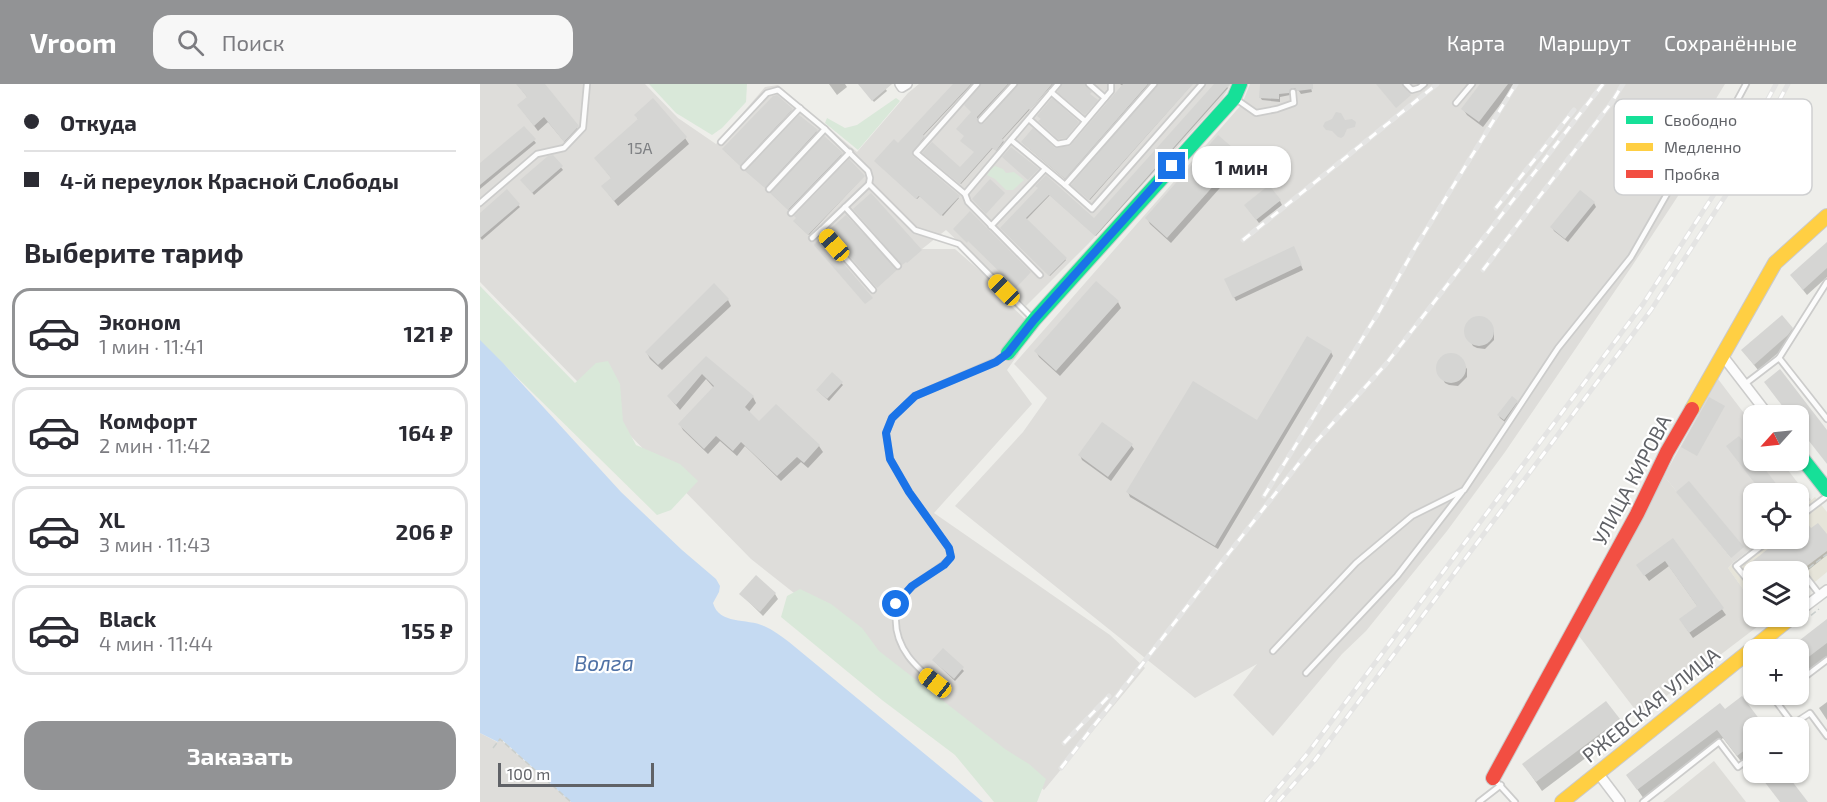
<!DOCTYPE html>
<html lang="ru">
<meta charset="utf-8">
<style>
body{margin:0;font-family:"Exo 2",sans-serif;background:#f7f7f7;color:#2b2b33;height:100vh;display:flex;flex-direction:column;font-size:22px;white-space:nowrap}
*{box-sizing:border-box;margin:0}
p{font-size:20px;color:#7c7c81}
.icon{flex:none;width:33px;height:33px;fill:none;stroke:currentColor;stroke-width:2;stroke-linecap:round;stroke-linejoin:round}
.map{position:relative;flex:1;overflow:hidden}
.side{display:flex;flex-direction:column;background:#fff;width:480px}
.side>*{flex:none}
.banner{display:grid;align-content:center;height:132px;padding:0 24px;background:#fff}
.needle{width:39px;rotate:243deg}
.buttons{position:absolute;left:1263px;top:321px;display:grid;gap:12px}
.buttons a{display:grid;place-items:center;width:66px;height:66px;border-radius:12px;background:#fff;box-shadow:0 2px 4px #0004;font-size:30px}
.scale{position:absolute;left:18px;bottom:15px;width:156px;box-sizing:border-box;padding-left:6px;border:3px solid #606267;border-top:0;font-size:16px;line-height:21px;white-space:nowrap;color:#606267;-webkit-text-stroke:4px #fff;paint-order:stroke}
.end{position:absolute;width:27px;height:27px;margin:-14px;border:8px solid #1a73e8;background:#fff;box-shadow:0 0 0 3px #fff}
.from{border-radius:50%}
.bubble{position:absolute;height:42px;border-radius:18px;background:#fff;box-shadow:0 2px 4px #0004;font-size:20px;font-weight:700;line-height:42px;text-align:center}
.car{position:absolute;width:18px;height:36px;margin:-18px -9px;border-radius:8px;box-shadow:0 0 4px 2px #0007;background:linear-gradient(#f5c518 24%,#345 0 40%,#f5c518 0 76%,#345 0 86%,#f5c518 0)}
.banner b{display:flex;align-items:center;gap:21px;height:57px;font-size:22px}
.banner b+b{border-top:2px solid #e1e1e2}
.banner i{width:15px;height:15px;background:#2b2b33}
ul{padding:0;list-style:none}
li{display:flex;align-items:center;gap:18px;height:90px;margin:0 12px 9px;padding:0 12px;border:3px solid #e1e1e2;border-radius:18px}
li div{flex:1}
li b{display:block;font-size:22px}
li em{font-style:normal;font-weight:700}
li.current{border-color:#929395}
li>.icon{width:54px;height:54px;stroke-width:1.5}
h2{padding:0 24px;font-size:27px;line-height:72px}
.button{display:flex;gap:12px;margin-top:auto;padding:12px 24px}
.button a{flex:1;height:69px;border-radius:18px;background:#929395;color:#fff;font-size:24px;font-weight:700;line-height:69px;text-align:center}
header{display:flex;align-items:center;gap:36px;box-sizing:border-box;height:84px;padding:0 30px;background:#929395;color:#fff}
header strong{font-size:28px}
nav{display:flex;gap:33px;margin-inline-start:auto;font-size:21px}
.search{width:420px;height:54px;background:#f7f7f7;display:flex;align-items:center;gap:15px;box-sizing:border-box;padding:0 21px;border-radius:18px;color:#7c7c81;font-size:22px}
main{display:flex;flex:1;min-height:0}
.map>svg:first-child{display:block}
.commercial{fill:#e6e4d9}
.industrial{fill:#deddda}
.education{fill:#deddd9}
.green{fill:#d9e8d9}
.water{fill:#c5daf2}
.shadow{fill:#0003}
.building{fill:#d5d5d3}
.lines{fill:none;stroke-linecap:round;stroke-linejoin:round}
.lane-casing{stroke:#cccccb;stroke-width:8}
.street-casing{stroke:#cccccb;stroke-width:12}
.fast-casing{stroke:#cacacb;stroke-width:16}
.slow-casing{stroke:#cacacb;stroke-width:16}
.jam-casing{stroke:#cacacb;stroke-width:16}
.path{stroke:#cacfcd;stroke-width:1.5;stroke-dasharray:6 3;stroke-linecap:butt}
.lane{stroke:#fcfcfc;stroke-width:4.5}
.street{stroke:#fcfcfc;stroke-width:9}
.fast{stroke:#16e098;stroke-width:14}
.slow{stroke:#ffcf43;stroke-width:14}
.jam{stroke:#f24e42;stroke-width:14}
.rail-casing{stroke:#e4e4e3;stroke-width:5}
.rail{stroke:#fff;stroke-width:3;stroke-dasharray:9;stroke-linecap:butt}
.route{stroke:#1a73e8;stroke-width:8}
.labels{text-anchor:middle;stroke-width:4.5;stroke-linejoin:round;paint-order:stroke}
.number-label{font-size:16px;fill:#7e8083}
.street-label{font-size:20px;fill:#606267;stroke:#fff}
.water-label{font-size:21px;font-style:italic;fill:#5072a6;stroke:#fff}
.key{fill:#fff;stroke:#cfd0d1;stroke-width:1.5}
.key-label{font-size:16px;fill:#606267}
</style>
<header>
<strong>Vroom</strong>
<div class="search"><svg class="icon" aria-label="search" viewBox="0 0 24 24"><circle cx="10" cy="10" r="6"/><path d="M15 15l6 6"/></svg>Поиск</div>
<nav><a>Карта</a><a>Маршрут</a><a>Сохранённые</a></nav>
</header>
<main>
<section class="side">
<div class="banner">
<b><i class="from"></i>Откуда</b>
<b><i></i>4-й переулок Красной Слободы</b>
</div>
<h2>Выберите тариф</h2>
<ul>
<li class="current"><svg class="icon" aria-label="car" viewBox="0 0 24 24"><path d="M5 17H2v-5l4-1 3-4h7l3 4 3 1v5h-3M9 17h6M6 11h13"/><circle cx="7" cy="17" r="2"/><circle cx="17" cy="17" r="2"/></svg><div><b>Эконом</b><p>1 мин · 11:41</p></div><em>121 ₽</em></li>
<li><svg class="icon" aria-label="car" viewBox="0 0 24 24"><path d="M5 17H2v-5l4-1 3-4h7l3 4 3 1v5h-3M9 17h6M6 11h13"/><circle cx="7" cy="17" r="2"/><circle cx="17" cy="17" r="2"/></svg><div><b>Комфорт</b><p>2 мин · 11:42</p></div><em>164 ₽</em></li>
<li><svg class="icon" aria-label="car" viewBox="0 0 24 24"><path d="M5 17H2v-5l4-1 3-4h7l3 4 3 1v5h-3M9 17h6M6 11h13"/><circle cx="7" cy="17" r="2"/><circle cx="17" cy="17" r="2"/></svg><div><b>XL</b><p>3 мин · 11:43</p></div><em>206 ₽</em></li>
<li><svg class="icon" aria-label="car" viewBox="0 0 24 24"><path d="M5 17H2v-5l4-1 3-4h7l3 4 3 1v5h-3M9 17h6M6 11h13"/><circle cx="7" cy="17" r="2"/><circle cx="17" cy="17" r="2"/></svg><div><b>Black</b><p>4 мин · 11:44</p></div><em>155 ₽</em></li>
</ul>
<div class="button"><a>Заказать</a></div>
</section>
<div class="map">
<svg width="1347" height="718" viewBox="0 0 1347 718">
<rect width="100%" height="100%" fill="#eeeeea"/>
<!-- commercial -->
<path class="commercial" d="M1335,413L1347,428V488L1319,511L1318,488H1274L1273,519L1248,484L1284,455L1318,454L1319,427Z"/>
<!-- industrial -->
<g class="industrial">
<path d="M0,0H165L198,34L236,60L285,3L298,1L377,68L428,9L439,0H751L742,15L610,158L546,222L466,146L442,165H475L507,193L525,216L547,237L529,256L539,269L527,286L552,320L454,429L630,551L665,584L564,706L271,475L0,198Z"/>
<path d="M770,0H1245L1223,36L1197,67L1217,83L1152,182L1025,368L967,447L886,547L862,570L793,652L753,611L777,580L715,614L475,422L543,348L567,314L534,280L762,20Z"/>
<path d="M1238,295L1273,341L1274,376L1301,377L1331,416L1319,427L1318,410H1274V454L1284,455L1254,478L1184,392Z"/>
<path d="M0,649L17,658L20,655L91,718H0Z"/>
</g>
<!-- education -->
<g class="education">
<path d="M1184,392L1254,478L1248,484L1273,519L1274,532L1284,533L1286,536L1160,632L1099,552Z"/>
<path d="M1234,677L1266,718H1183Z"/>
</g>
<!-- green -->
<g class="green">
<path d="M169,0H267L266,18L242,44L232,51L196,29Z"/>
<path d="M416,14L420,17L378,66L345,39L347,34L365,44L377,41Z"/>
<path d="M515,82L523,85L526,89L534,88L544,96L533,106H526L515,95L507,91L511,85Z"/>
<path d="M0,202L95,299L116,279L128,277L140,300L143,337L156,361L200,380L218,397L191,426L177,431L0,257Z"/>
<path d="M320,505L351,520L382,544L399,567L525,665L549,680L566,695L557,718H514L475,671L402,616L301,533L307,512Z"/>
</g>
<!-- water -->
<path class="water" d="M0,256L23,279L141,408L202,466L236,495L240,502L239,508L233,519C239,541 267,534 284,542C293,546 301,552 309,558L503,718H91L21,655L18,658L0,649Z"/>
<!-- shadow -->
<g class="shadow">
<path d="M37,0H63L101,49L88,62L68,38L58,47L43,27L48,14Z"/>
<path d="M349,0H365L367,3L357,11Z"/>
<path d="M389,0H402L407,7L394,18L385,7Z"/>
<path d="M475,0H492L443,52L444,54L431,69L433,74L479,114L463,132L440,112L437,115L397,78L418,61Z"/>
<path d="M502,0H529L496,36L498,41L505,40L539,0H573L522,56L524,58L517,67L513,64L481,100L445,70L480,85L496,68L493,29Z"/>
<path d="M640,0H669L585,95L543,59L575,66L592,63L643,2Z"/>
<path d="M680,0H712L610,116L593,101Z"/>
<path d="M736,0H748L746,2L748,4L616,152L570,111L546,136L586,176L570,192L522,144L559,105L614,136Z"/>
<path d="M781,0H830L832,8L821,10L819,7L814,6L810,11L800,13V18L782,16L780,13Z"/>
<path d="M1002,0H1036L1003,43L987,31L983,25Z"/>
<path d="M312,26L261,82L244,66Z"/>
<path d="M156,31L205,54L209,60L138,122L127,108L132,95L116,74L159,37Z"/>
<path d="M321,33L337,48L286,104L267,87Z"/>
<path d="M44,44L56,59L0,105V81Z"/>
<path d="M738,53L760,72L763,78L691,159L670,140L667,134Z"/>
<path d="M344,55L362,71L309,126L292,110Z"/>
<path d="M73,73L83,86L54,111L44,98Z"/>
<path d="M383,93L329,151L315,138Z"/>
<path d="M800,117L802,121L779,139L768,125Z"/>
<path d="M1114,119L1116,123L1088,158L1074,147L1072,143Z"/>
<path d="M38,121L40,123L2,156L0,153V131Z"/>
<path d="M1347,160V193L1327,211L1312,192Z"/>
<path d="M816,169L823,186L756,217L754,213Z"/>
<path d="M248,216L251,222L182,286L170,275L167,269Z"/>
<path d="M638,218L641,224L580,292L559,273L556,267Z"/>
<path d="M994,234H1003L1010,239L1014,248V256L1005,265L997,264L993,262L986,249L987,240Z"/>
<path d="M1312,244L1315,251L1311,258L1278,286L1263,267Z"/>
<path d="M851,268L853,272L738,465L650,413L648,408L778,338Z"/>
<path d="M966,271H975L979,273L987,285V293L978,302L969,301L965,299L958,286L960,277Z"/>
<path d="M226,274L273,313L276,319L268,329L279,340L339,362L343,368L328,384L321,378L301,397L265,362L257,372L240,357L228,370L203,346L200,340L234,304L226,295L200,326L189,313Z"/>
<path d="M361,299L363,301L349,317L339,308Z"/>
<path d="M1036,318L1038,320L1025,338L1020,334L1019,332Z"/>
<path d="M651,361L654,365L631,397L602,376L600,371Z"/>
<path d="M1331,446L1347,452V471L1326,488L1321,489L1318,493V488L1283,486L1274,488V493L1269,487Z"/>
<path d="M1193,456L1246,531L1213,554L1204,541L1218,523L1189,482L1169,497L1161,486Z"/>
<path d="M276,493L295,510L298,515L283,532L261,510Z"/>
<path d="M1347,537V572L1318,594V566Z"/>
<path d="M463,566L484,587L475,597L454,577Z"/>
<path d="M1285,610H1297L1290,616Z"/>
<path d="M1347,618V636L1339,624Z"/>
<path d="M1245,627L1274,644V672L1263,680L1243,654L1164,715L1148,692Z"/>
<path d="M1139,636L1144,645L1062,707L1044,681Z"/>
</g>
<!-- building -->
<g class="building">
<path d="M36,0H65L99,42L84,58L64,33L54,42L37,21L47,13Z"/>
<path d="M378,0H412L392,17Z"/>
<path d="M473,0H491L443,51L445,52L432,69L433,72L480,112L461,132L439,112L436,115L394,77L414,55L418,59Z"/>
<path d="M501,0H528L497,33V38L501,40L504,39L538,0H572L550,26L549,25L522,55L524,56L516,67L512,64L480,100L442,69L452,58L480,83L494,68L480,57L484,52L476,45L491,28L484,21Z"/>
<path d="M582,0H605L612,8L610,10L618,16L605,31L577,8Z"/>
<path d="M643,0H668L585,95L541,58L553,44L575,64L590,62Z"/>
<path d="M678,0H713L609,116L591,101Z"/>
<path d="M734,0H750L615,152L569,111L546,134L587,174L569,192L520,144L558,104L555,102L566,91L614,134Z"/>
<path d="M780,0H833V5L817,7L815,4H812L809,9L799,10V15L779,14Z"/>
<path d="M896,0H922L931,11L916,24Z"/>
<path d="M1000,0H1028L999,38L981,25Z"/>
<path d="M297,11L313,25L260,82L242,65L293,12Z"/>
<path d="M173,14L207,53L134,117L121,102L131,94L114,74L158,35L154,31Z"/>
<path d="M572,14L599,38L586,54L578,55L558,37L561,35L557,32Z"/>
<path d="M856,28L861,29L865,36L872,35L876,38L875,43L867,45L864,52L861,54L858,53L852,47L846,46L843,42L845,38L852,35Z"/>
<path d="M319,31L338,46L285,104L265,87Z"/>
<path d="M44,42L56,55L0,101V79Z"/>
<path d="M738,51L761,71L687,154L665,134Z"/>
<path d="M344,52L363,69L308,126L290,109Z"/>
<path d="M531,63L559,85L548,96L522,73Z"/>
<path d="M73,71L83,82L52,109L40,96L68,72Z"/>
<path d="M369,75L385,92L328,151L313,137L316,134L314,132Z"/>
<path d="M510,95L525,109L506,130L492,115Z"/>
<path d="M789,101L801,116L776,136L764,121Z"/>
<path d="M27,105L40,120L0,154V129Z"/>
<path d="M1100,106L1115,118L1085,155L1070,143Z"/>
<path d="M391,109L442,166L427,179L426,178L422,181L373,125Z"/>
<path d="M490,127L551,188L536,204L488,157L487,159L473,145Z"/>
<path d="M366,131L417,186L397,204L348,147Z"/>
<path d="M341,153L393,214L385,220L334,161Z"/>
<path d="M1347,158V184L1323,206L1310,191Z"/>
<path d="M814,162L822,181L753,214L744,195Z"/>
<path d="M616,197L639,217L576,287L554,267Z"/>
<path d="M234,199L249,215L178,281L165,268Z"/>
<path d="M1302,231L1313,244L1308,251L1274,281L1261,266Z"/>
<circle cx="999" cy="247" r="15"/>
<path d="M827,252L852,267L735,462L646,408L713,297L777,336Z"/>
<circle cx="971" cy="284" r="15"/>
<path d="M226,272L274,312L265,323L279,337L296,320L340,361L324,379L317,373L297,392L261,358L253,367L236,352L224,365L198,340L234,302L222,290L196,321L187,312Z"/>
<path d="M1300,285L1347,346V380L1318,343V332H1310L1284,298Z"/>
<path d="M352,288L363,298L347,315L336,306Z"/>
<path d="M1032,312L1038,317L1024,336L1017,331Z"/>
<path d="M1229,313L1245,322L1217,372L1201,363Z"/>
<path d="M622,338L653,360L628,393L598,371Z"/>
<path d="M1259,352L1274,370V376H1278L1304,410H1283L1246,362Z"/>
<path d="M1209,397L1264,463L1251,474L1196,408Z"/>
<path d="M1325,436L1331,444L1338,439L1347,450V467L1319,488H1283L1280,484L1271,491L1265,483L1302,454H1318V442Z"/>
<path d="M1193,454L1244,524L1209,549L1199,535L1217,522L1185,477L1164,492L1156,481Z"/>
<path d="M276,491L296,509L280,528L259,510Z"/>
<path d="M1347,535V559L1318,581V566H1307Z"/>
<path d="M463,564L484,583L474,595L452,576Z"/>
<path d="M1262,612L1286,644H1274V659L1257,672L1237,646L1157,706L1146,691L1240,619L1245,625Z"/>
<path d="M1126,617L1140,635L1056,698L1042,680Z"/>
<path d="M1277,688H1305L1328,718H1300Z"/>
</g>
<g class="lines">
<defs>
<g id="lane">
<path d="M497,0L436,69L485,110L578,0"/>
<path d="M609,0L625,14"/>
<path d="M674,0L585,101L612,125L722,0"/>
<path d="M926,0L932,6L939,4L944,0"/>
<path d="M571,8L605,37"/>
<path d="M756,15L776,29L797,25L814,19L813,8"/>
<path d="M976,19L992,0"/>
<path d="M549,35L577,60L588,58L631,7V0"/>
<path d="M501,36L534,0"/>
<path d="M531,56L585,101"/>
<path d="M241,58L287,9L298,6L345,45L388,87L390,94L389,100L435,146L479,160L552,234"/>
<path d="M264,83L320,24"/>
<path d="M389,100L341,146L393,206"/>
<path d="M289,105L345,45"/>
<path d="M485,110L488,118L560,191"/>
<path d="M0,119L57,70L84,64L103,44L107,0"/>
<path d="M365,123L418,182"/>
<path d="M311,129L370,68"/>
<path d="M511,142L565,85"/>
<path d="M332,154L341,146"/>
<path d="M1299,274L1347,198"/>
<path d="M1265,300L1299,274L1347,335"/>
<path d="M1318,434L1347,412"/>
<path d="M1323,489L1340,511"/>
<path d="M1274,504L1256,482L1292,454"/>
<path d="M793,567L876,479L932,432L984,406L1078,264L1151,173L1199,89L1245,39L1266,0"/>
<path d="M826,589L917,492L982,408"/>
<path d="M1318,598L1347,576"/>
<path d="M466,608C441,587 413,567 416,531C416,528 415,524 416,522C418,516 426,508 431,504C443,492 459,487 471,473L469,464L429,408L410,375L406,349L412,334L435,312L516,277L526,270"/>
<path d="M1302,610L1295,616L1313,640L1309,644"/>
<path d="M1313,640L1330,629L1347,652"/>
<path d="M1015,696L1035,718"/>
<path d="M999,718L1021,701"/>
<path d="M1163,718L1239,658L1258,683L1274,671"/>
</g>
<g id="street">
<path d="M420,0L422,3L427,0"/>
<path d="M1242,271L1289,332"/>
<path d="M1318,528L1347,506"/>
<path d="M1118,689L1140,718"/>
</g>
<g id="fast">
<path d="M528,269L554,236L754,14L760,0"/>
<path d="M1318,369L1347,406"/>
</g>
<g id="slow">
<path d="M1212,325L1295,179L1347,132"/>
<path d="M1082,718L1313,532"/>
</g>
<path id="jam" d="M1013,694L1157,430L1187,368L1212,325"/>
</defs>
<!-- lane casing -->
<use href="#lane" class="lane-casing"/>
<!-- street casing -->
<use href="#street" class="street-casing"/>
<!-- fast casing -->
<use href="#fast" class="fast-casing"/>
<!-- slow casing -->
<use href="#slow" class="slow-casing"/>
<!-- jam casing -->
<use href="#jam" class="jam-casing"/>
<!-- path -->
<g class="path">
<path d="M1329,484L1347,470"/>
<path d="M1324,537L1339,525"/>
<path d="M13,664L20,655L91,718"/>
</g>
<!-- lane -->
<use href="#lane" class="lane"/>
<!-- street -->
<use href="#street" class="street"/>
<!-- fast -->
<use href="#fast" class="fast"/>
<!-- slow -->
<use href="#slow" class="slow"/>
<!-- jam -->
<use href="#jam" class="jam"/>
<defs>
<g id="rail">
<path d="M1016,124L1094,26"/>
<path d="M763,156L957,0"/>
<path d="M1003,186L1132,18L1143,0"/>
<path d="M784,412L897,231L935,164L1036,0"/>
<path d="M584,659L629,612"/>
<path d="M581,684L834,360L906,280L1123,0"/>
<path d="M786,718L827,670L1163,220L1251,84L1296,0"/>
<path d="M798,718L835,676L1171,226L1261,88L1308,0"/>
</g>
</defs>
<!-- rail casing -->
<use href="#rail" class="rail-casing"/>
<!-- rail -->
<use href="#rail" class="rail"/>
</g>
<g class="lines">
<!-- route -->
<path class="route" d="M416,520L432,502L464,481L471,473L469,464L429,408L410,375L406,349L412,334L435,312L516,278L528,269L554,236L692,82"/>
</g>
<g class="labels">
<!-- number labels -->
<g class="number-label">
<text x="160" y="70">15А</text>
</g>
<!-- street labels -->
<g class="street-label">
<text transform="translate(1152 396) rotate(-62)" y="7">УЛИЦА КИРОВА</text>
<text transform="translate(1171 621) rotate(-39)" y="7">РЖЕВСКАЯ УЛИЦА</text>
</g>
<!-- water labels -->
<g class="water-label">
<text x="124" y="587">Волга</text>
</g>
</g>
<!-- legend -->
<rect x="1134" y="15" width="198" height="96" rx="9" class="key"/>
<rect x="1146" y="32" width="27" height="8" fill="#16e098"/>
<rect x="1146" y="59" width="27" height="8" fill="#ffcf43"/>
<rect x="1146" y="86" width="27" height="8" fill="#f24e42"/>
<g class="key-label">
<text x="1184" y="42">Свободно</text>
<text x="1184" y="69">Медленно</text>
<text x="1184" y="96">Пробка</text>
</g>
</svg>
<div class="buttons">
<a><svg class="needle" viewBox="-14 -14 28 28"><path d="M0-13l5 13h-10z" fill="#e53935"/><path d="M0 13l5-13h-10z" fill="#7c7c81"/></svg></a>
<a><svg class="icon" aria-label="locate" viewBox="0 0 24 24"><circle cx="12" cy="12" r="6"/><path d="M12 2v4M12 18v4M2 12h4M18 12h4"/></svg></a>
<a><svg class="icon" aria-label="layers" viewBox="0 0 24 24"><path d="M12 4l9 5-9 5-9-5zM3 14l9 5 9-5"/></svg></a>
<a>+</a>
<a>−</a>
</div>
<div class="scale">100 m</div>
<i class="end from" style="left:416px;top:520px"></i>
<i class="end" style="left:692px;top:82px"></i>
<div class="bubble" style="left:712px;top:62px;width:99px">1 мин</div>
<i class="car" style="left:354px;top:161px;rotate:319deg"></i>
<i class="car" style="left:524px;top:206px;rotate:315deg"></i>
<i class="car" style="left:455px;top:599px;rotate:308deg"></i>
</div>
</main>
